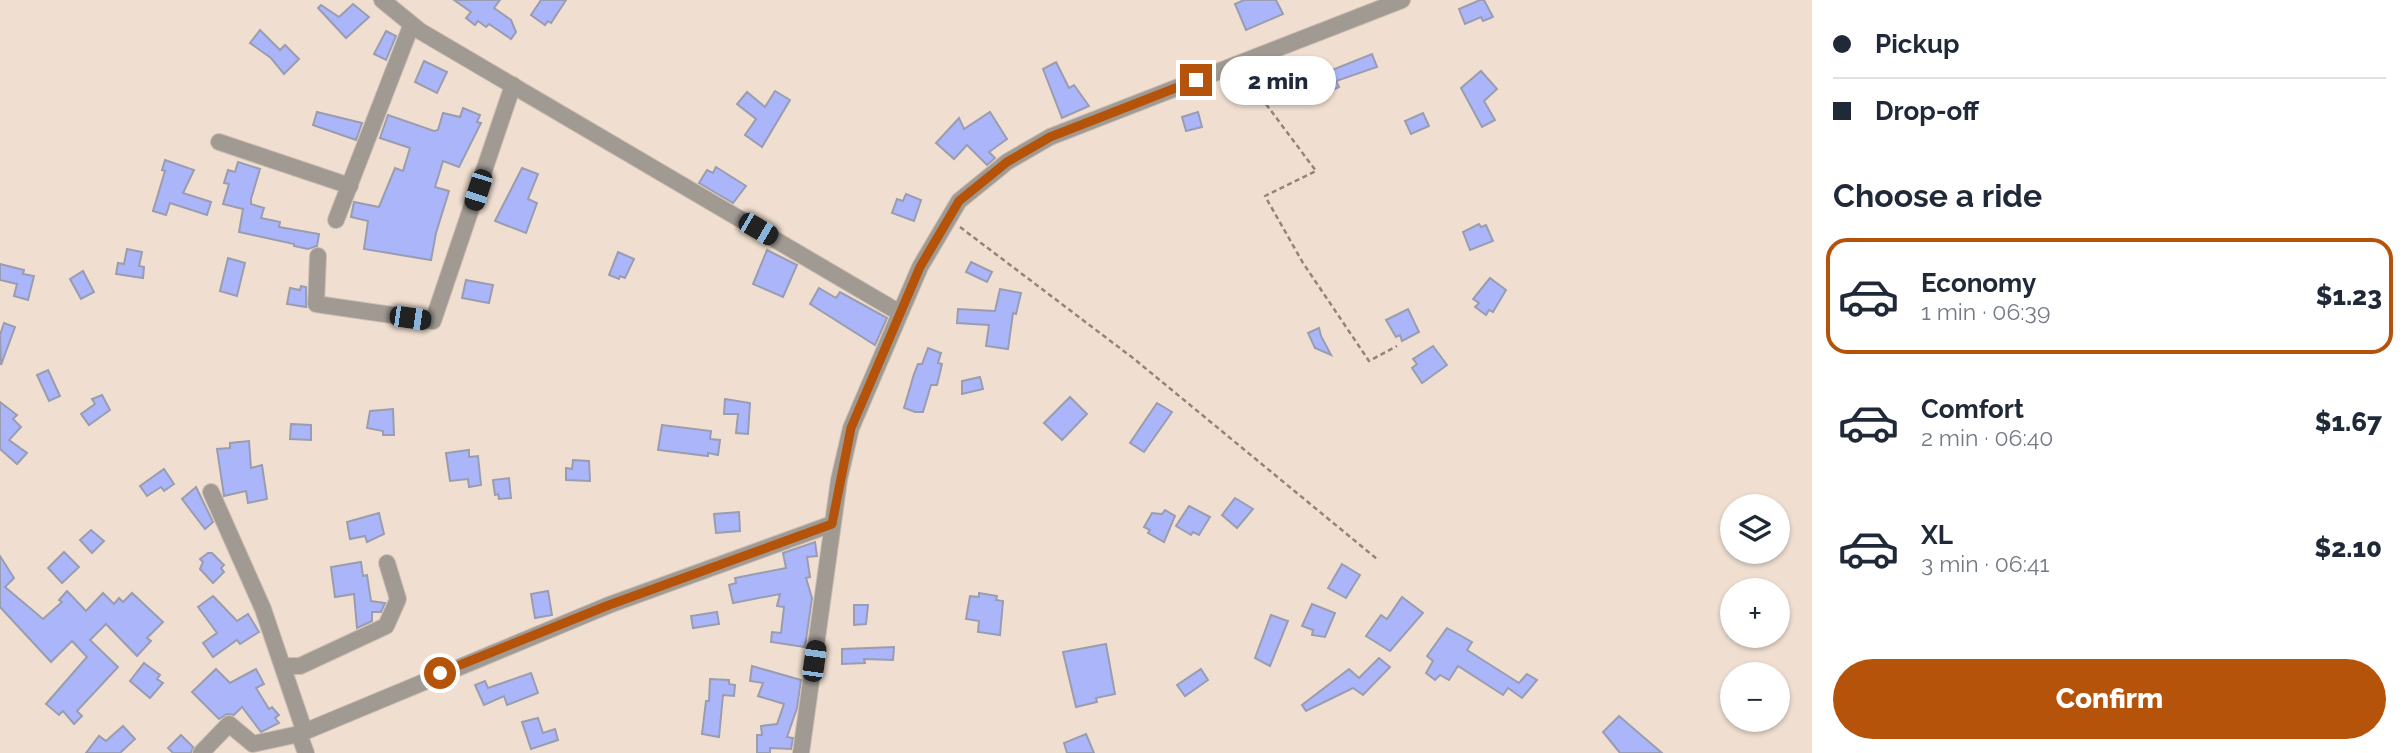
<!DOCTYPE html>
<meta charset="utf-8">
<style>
body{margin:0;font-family:Raleway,sans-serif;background:#f2f2f3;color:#1f2937;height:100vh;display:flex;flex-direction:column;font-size:26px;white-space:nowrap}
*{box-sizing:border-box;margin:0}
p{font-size:23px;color:#747a83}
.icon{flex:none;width:38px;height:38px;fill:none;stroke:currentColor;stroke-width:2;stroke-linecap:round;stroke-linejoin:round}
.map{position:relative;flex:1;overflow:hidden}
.details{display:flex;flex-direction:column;background:#fff;width:595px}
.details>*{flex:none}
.top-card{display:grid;align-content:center;height:154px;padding:0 21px;background:#fff}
.fabs{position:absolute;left:1720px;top:494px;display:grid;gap:14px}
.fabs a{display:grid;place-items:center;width:70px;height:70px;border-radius:50%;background:#fff;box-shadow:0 2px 5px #0004;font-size:35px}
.end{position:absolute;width:32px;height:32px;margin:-16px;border:9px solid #b45309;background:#fff;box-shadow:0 0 0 4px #fff}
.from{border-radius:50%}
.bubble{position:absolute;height:49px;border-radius:24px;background:#fff;box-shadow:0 2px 5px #0004;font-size:23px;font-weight:800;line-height:49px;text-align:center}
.car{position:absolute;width:21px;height:42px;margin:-21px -10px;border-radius:9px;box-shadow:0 0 5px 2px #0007;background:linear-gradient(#222 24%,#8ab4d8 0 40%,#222 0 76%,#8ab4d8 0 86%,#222 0)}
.top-card b{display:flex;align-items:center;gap:24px;height:66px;font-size:26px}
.top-card b+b{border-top:2px solid #e0e1e3}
.top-card i{width:18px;height:18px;background:#1f2937}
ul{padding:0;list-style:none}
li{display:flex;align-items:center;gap:21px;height:116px;margin:0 14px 10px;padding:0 7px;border:4px solid transparent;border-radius:21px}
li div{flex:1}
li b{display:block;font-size:26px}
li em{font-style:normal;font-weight:800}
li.current{border-color:#b45309}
li>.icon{width:63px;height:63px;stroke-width:1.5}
h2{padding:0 21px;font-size:32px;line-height:84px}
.cta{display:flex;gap:14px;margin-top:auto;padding:14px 21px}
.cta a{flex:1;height:80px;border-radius:42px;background:#b45309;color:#fff;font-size:28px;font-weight:800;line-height:80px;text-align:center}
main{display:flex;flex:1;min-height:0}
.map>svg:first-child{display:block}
.building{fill:#aab5fa;stroke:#9a9daf;stroke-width:2}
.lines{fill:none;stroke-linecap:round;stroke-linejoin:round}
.minor-casing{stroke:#ccbdb1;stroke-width:18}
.path{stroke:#91857a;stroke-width:2.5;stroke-dasharray:5 3.5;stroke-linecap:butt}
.minor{stroke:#a09a93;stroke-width:16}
.route{stroke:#b45309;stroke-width:9}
</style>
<main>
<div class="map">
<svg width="1812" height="753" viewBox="0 0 1812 753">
<rect width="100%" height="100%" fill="#f0dfd1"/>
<!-- building -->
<g class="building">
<path d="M454,0H500L494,8L511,20L516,32L511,39L489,24L486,27L478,21L475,25L466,18L471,12Z"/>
<path d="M541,0H566L551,23L548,21L545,25L531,15Z"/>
<path d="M1244,0H1276L1283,14L1246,30L1235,4Z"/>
<path d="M1480,0H1484L1493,17L1483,21L1481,17L1465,24L1459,9Z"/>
<path d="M353,4L369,17L346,38L318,8L321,5L339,17Z"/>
<path d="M260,30L280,50L285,45L299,59L284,74L271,58L250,43Z"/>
<path d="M386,31L396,36L386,60L374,54Z"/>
<path d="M1372,54L1377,67L1336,81L1339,87L1320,96L1316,89L1308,92L1306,85L1323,76L1322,74Z"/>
<path d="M424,61L447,72L437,93L415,82Z"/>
<path d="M1056,62L1069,88L1074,85L1089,106L1062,118L1043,69Z"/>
<path d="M1481,71L1497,89L1484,101L1495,120L1482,127L1461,88Z"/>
<path d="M775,91L790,100L762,147L745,135L756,119L737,104L747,92L765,107Z"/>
<path d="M463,108L480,115L477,122L481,123L459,167L443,161L435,187L449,191L436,233L431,260L364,249L368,221L351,217L354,202L379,207L395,168L403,171L410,148L380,138L388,115L434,131L438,130L443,113L460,117Z"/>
<path d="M317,112L362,123L356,140L313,125Z"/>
<path d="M990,112L1007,139L989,152L995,158L987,165L967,145L954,159L936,143L959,118L964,129Z"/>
<path d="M1198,112L1202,127L1186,131L1182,117Z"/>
<path d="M1423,113L1429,126L1411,134L1405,121Z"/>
<path d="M165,160L194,170L183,193L211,202L207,215L170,203L166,215L153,211L165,171L162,170Z"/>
<path d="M238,162L260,169L251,199V204L264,208L261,218L280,222L279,227L319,234L317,246L308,249L294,246V244L239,232L243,209L223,204L229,184L224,183L228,170L235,172Z"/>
<path d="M716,167L746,186L733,203L699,183L707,170L713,173Z"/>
<path d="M522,168L538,174L528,199L537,203L526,233L495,221Z"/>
<path d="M906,194L921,200L914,221L892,213L897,199L903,201Z"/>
<path d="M1479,224L1481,227L1486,225L1493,241L1470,250L1463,232Z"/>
<path d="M127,249L142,252L139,266L144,267L143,278L116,274L118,263L124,264Z"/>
<path d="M767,250L797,265L783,297L753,284Z"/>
<path d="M618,252L634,259L625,278L620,276L619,279L609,275Z"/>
<path d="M228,258L245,263L237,296L220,291Z"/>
<path d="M971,262L992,272L987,282L966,272Z"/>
<path d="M0,264L24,270L23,274L34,276L28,300L14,296L17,284L0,280Z"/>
<path d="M83,271L94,292L81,299L70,279Z"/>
<path d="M1490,278L1506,290L1493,312L1489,310L1486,315L1475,307L1479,303L1473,299Z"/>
<path d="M466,280L493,285L489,303L462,298Z"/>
<path d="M301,286L306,287V307L287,304L290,288L300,290Z"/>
<path d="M819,288L836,298L840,292L887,318L875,345L810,304Z"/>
<path d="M1000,289L1021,293L1016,314L1013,313L1008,349L986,346L989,325L957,323L958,309L995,311Z"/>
<path d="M1408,309L1419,332L1402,341L1400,335L1396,337L1386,320Z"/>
<path d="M4,323L15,327L1,365L0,335Z"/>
<path d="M1319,328L1321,336L1331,355L1315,348L1308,333Z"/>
<path d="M1433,346L1447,365L1422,383L1412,368L1417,364L1413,359Z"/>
<path d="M928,348L941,353L938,363L942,364L937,385H931L923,412H915L904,408L914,374L918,364H922Z"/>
<path d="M48,370L60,396L49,401L37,375Z"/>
<path d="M980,377L983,389L962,394V381Z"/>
<path d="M102,395L110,410L89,425L81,414L95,404L92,399Z"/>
<path d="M1070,397L1087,414L1062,440L1044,423Z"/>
<path d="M725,399L750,403L748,434L736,433L738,414H724Z"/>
<path d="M0,402L17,415L13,419L21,427L9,440L27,453L17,464L0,449Z"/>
<path d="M1157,403L1172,412L1144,452L1130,443Z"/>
<path d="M393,409L394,435H383V431L367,428L370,411Z"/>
<path d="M291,424L311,425V440L290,439Z"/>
<path d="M662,425L711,431L710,439L720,440L718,455L708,453V456L658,450Z"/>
<path d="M249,441L251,468L262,465L267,499L248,503L246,491L224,496L217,449L230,448V443Z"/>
<path d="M469,450V457L478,456L481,485L469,487L468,479L450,481L446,453Z"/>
<path d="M573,460L589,461L590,481L566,480V468L572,469Z"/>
<path d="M164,469L174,484L164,491L161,487L147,496L140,486Z"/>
<path d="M509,478L511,498L499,499L498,494L495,495L493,480Z"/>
<path d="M196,487L213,522L205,529L182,499Z"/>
<path d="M1235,498L1253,509L1237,528L1222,515Z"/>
<path d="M1189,506L1210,517L1199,535L1193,532L1191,535L1176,526Z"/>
<path d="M1165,510L1175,516L1164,542L1148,533L1150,530L1144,527L1152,513L1162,514Z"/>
<path d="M739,512L740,531L716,533L714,514Z"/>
<path d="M379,513L384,534L367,542L365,536L350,539L347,522Z"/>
<path d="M91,530L104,541L92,553L80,540Z"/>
<path d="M815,542L817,556L807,557L810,577L806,578L812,598L805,647L771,642L772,632L781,633L784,607L777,606L780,594L733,603L729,585L736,583L735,578L786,568L783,553Z"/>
<path d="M64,552L79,567L62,583L48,568Z"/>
<path d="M208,553H212L224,565L221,568L224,572L213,583L200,569L203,562L200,559Z"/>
<path d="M0,556L14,578L5,587L43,619L62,602L59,600L67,591L86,611L103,593L114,604L119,598L123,602L132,593L163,622L147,638L151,641L137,656L106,624L90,640L118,667L77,711L82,716L74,724L63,711L59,715L46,704L87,657L72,641L51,662L0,607Z"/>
<path d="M361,562L363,576L367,575L371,601L385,603L381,612H372V621L357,628L354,594L335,597L331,567Z"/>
<path d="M1342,564L1360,575L1346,598L1328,588Z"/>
<path d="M548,591L552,615L535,618L531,594Z"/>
<path d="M979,593L997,596L996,600L1003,601L1000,635L978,632L979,621L966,619L970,596L979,597Z"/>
<path d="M213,596L237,621L248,614L259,632L240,644L237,640L213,657L203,643L217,633L198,607Z"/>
<path d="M1402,597L1423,613L1390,651L1366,636L1381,615L1387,619Z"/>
<path d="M1312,604L1335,613L1325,637L1312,635L1313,630L1302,626Z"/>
<path d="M854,605H868L866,624L854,625Z"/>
<path d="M717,612L719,624L693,628L691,616Z"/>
<path d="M1271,615L1288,621L1270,666L1255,658Z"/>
<path d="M1447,628L1472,642L1467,650L1519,683L1527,674L1537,680L1522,698L1508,688L1503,695L1458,666L1449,680L1440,675L1435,680L1426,673L1433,661L1427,656Z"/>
<path d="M1106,644L1115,694L1096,698L1097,702L1076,707L1063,652Z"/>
<path d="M894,647L893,660L864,659L865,663L842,664V649Z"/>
<path d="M1379,658L1390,667L1363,695L1353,688L1306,711L1302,705L1349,669L1359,678Z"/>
<path d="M144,663L160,675L157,679L163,683L150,698L130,681Z"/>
<path d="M752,666L801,680L797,708L787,737L793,738L791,749L770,748V753H757V735H762L761,726L777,724L784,704L758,696L763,683L750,681Z"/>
<path d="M216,669L230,683L256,669L264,684L256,688L269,709L272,707L279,715L275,718L279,723L261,732L242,707L234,715L227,714L219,719L192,692Z"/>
<path d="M1201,669L1208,680L1185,696L1177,685Z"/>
<path d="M531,673L538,693L507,705L504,696L484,705L475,685L485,681L488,688Z"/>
<path d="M710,679L729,680V684L735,685L734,696L723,695L719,737L702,734L706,701H709Z"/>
<path d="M1619,716L1662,753H1620L1603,732Z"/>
<path d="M538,718L543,733L555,729L558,740L531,749L522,722Z"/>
<path d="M123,726L135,739L120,753H86L99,736L106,741Z"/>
<path d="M1086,734L1094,753H1067L1064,743Z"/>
<path d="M181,735L193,747L191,753H173L168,748Z"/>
</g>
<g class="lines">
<defs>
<g id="minor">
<path d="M382,0L420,31L900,313"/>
<path d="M219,142L350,186"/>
<path d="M336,220L411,26"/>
<path d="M318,256L316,304L433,321L513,85"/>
<path d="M211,492L263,609L304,730"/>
<path d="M283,666H300L386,626L398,599L387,563"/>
<path d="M299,734L306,753"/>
<path d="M201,753L229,724L253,744L299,734L609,605L832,524"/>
<path d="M801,753L839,480L851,428L920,267L959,201L1007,162L1050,137L1402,0"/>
</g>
</defs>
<!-- minor casing -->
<use href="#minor" class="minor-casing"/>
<!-- path -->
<g class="path">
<path d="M1251,74L1260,96L1316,171L1265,196L1303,263L1369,361L1397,346"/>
<path d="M960,227L1133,358L1377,559"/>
</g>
<!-- minor -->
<use href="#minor" class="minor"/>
</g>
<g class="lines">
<!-- route -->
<path class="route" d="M440,673L609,605L832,524L851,428L920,267L959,201L1007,162L1050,137L1196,80"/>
</g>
</svg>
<div class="fabs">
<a><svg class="icon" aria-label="layers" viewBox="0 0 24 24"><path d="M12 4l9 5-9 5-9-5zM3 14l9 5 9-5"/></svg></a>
<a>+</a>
<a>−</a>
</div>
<i class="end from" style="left:440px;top:673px"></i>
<i class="end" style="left:1196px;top:80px"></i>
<div class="bubble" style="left:1220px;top:56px;width:116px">2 min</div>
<i class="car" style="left:478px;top:190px;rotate:198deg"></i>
<i class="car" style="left:758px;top:229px;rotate:120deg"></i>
<i class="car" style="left:410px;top:318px;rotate:98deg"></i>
<i class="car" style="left:814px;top:661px;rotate:8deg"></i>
</div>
<section class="details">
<div class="top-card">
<b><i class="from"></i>Pickup</b>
<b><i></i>Drop-off</b>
</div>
<h2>Choose a ride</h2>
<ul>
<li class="current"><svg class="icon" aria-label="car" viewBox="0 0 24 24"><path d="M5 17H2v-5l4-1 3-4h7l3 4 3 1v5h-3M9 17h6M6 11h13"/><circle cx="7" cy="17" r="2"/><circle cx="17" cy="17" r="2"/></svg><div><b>Economy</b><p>1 min · 06:39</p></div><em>$1.23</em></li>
<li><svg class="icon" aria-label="car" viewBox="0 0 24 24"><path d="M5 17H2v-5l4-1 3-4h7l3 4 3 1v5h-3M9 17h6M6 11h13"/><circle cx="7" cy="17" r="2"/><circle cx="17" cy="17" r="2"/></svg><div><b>Comfort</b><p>2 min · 06:40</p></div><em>$1.67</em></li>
<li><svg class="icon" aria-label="car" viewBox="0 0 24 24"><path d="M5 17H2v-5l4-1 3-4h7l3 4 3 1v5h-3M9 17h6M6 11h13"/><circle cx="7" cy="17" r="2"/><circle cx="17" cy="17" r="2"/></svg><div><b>XL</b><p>3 min · 06:41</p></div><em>$2.10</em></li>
</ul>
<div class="cta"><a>Confirm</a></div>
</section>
</main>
